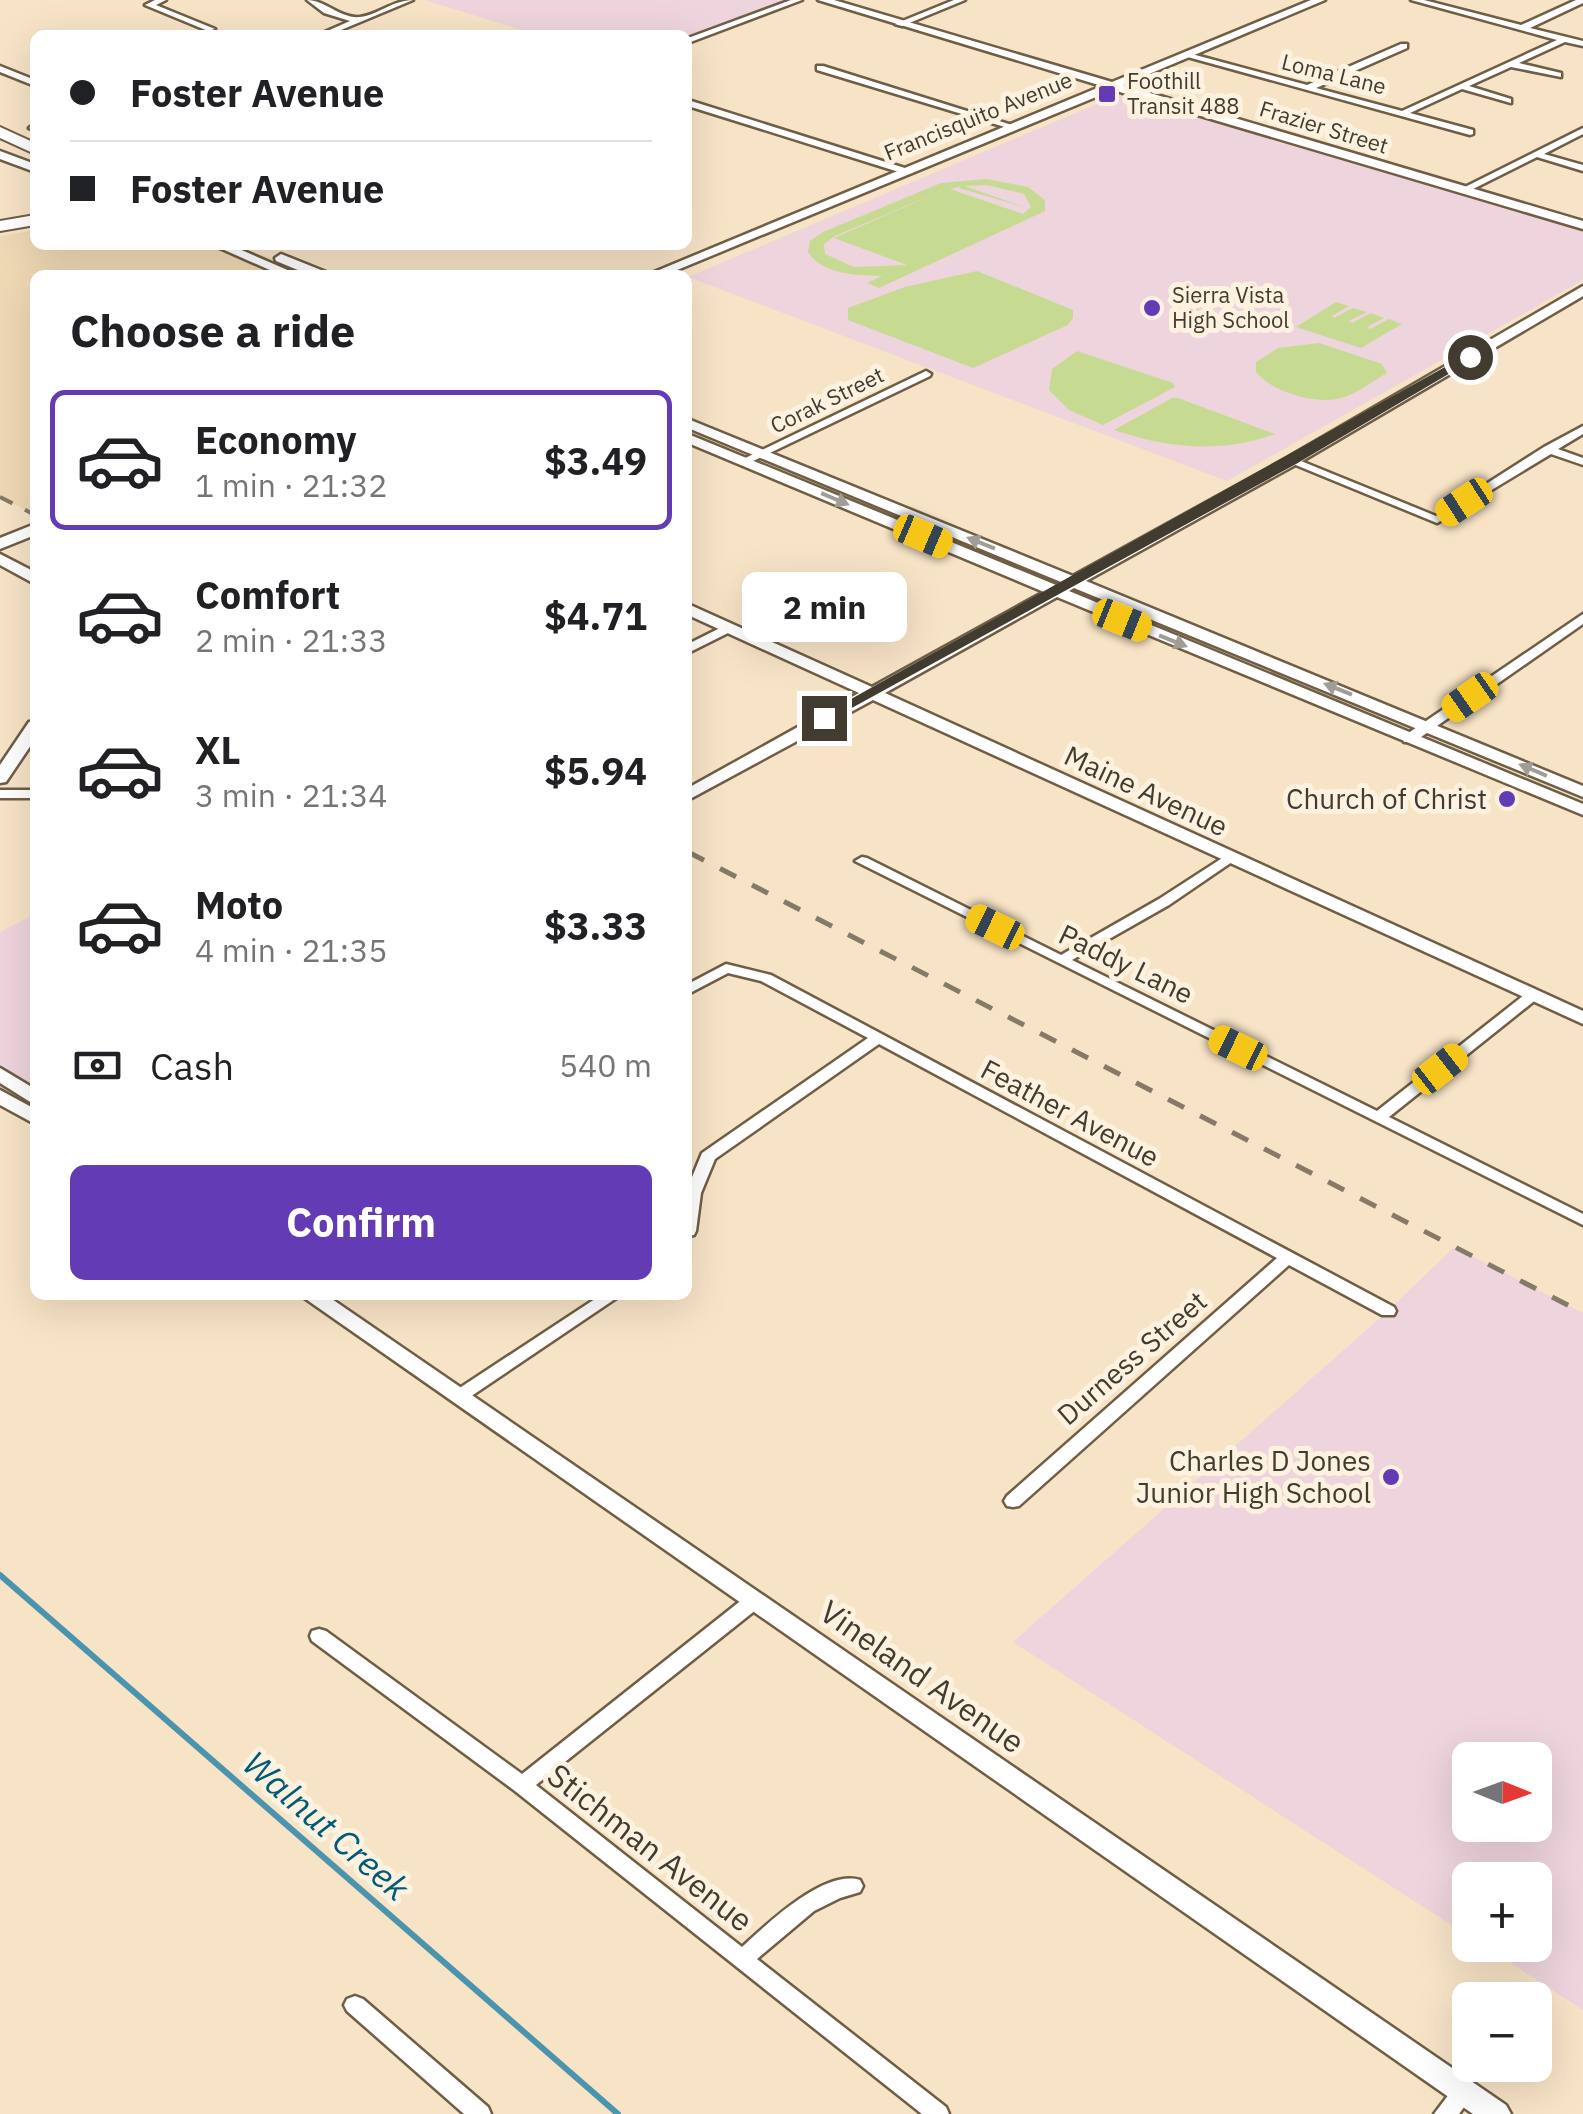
<!DOCTYPE html>
<meta charset="utf-8">
<style>
body{margin:0;font-family:"IBM Plex Sans",sans-serif;background:#f6f6f6;color:#202124;height:100vh;display:flex;flex-direction:column;font-size:38px;white-space:nowrap}
*{box-sizing:border-box;margin:0}
p{font-size:32px;color:#757577}
.icon{flex:none;width:55px;height:55px;fill:none;stroke:currentColor;stroke-width:2;stroke-linecap:round;stroke-linejoin:round}
.map{position:relative;flex:1;overflow:hidden}
.side{position:absolute;left:30px;top:270px;width:662px;height:1030px;display:flex;flex-direction:column;background:#fff;border-radius:15px;box-shadow:0 10px 40px #0002}
.side>*{flex:none}
.hud{position:absolute;left:30px;top:30px;width:662px;height:220px;border-radius:15px;box-shadow:0 10px 40px #0002;display:grid;align-content:center;height:220px;padding:0 40px;background:#fff}
.needle{width:65px;rotate:91deg}
.tools{position:absolute;left:1452px;top:1742px;display:grid;gap:20px}
.tools a{display:grid;place-items:center;width:100px;height:100px;border-radius:15px;background:#fff;box-shadow:0 10px 40px #0002;font-size:50px}
.end{position:absolute;width:45px;height:45px;margin:-22px;border:12px solid #423b2f;background:#fff;box-shadow:0 0 0 5px #fff}
.from{border-radius:50%}
.bubble{position:absolute;height:70px;border-radius:15px;background:#fff;box-shadow:0 10px 40px #0002;font-size:32px;font-weight:700;line-height:70px;text-align:center}
.car{position:absolute;width:30px;height:60px;margin:-30px -15px;border-radius:12px;box-shadow:0 0 8px 2px #0007;background:linear-gradient(#f5c518 24%,#345 0 40%,#f5c518 0 76%,#345 0 86%,#f5c518 0)}
.hud b{display:flex;align-items:center;gap:35px;height:95px;font-size:38px}
.hud b+b{border-top:2px solid #e0e0e0}
.hud i{width:25px;height:25px;background:#202124}
ul{padding:0;list-style:none}
li{display:flex;align-items:center;gap:30px;height:140px;margin:0 20px 15px;padding:0 20px;border:5px solid transparent;border-radius:15px}
li div{flex:1}
li b{display:block;font-size:38px}
li em{font-style:normal;font-weight:700}
li.current{border-color:#633cb5}
li>.icon{width:90px;height:90px;stroke-width:1.5}
h2{padding:0 40px;font-size:45px;line-height:120px}
.pay{display:flex;align-items:center;gap:25px;height:110px;padding:0 40px;font-size:38px}
.pay p{margin-inline-start:auto}
.action{display:flex;gap:20px;margin-top:auto;padding:20px 40px}
.action a{flex:1;height:115px;border-radius:15px;background:#633cb5;color:#fff;font-size:40px;font-weight:700;line-height:115px;text-align:center}
.map>svg:first-child{display:block}
.built{fill:#efd8b4}
.education{fill:#eed4dc;fill-rule:evenodd}
.green{fill:#c7da92;fill-rule:evenodd}
.lines{fill:none;stroke-linecap:round;stroke-linejoin:round}
.stream{stroke:#4c94ae;stroke-width:6}
.street-casing{stroke:#6f5e45;stroke-width:5}
.secondary-casing{stroke:#6f5e45;stroke-width:5}
.highway-casing{stroke:#6f5e45;stroke-width:4}
.street{fill:#fff;fill-rule:evenodd}
.secondary{fill:#fff;fill-rule:evenodd}
.highway{fill:#fff;fill-rule:evenodd}
.rail-far1{stroke:#857967;stroke-width:4;stroke-dasharray:14 14;stroke-linecap:butt}
.rail{stroke:#857967;stroke-width:5;stroke-dasharray:18 18;stroke-linecap:butt}
.oneway{fill:#a09d97}
.route{fill:#423b2f}
.poi-dot{fill:#633cb5;stroke:#fdf2e0;stroke-width:4}
.labels{text-anchor:middle;stroke-width:10;stroke-linejoin:round;paint-order:stroke}
.far-street-label{font-size:22px;fill:#423b2f;stroke:#fdf2e0}
.far-poi-label{font-size:22px;fill:#423b2f;stroke:#fdf2e0;text-anchor:start}
.street-label{font-size:28px;fill:#423b2f;stroke:#fdf2e0}
.poi-label{font-size:28px;fill:#423b2f;stroke:#fdf2e0;text-anchor:end}
.near-street-label{font-size:32px;fill:#423b2f;stroke:#fdf2e0}
.near-water-label{font-size:35px;font-style:italic;fill:#005b77;stroke:#fdf2e0}
</style>
<div class="map">
<svg width="1583" height="2114" viewBox="0 0 1583 2114">
<rect width="100%" height="100%" fill="#f7e3c6"/>
<!-- built -->
<path class="built" d="M35,230V245H233L320,275H35V515L0,497V236Z"/>
<!-- education -->
<g class="education">
<path d="M425,0H789L688,36L537,35Z"/>
<path d="M1118,95L1583,230V280L1227,481L688,277Z"/>
<path d="M35,914V1118L0,1096V932Z"/>
<path d="M1454,1247L1583,1313V2010L1483,1945H1535V1880H1470V1937L1013,1642L1388,1311ZM1470,1760H1535V1825H1470Z"/>
</g>
<!-- green -->
<g class="green">
<path d="M986,179L1028,187L1045,200V211L879,288L867,283L882,276C856,275 823,275 808,252L810,241L823,232L941,183ZM987,185L1024,194L1031,207L1023,214L950,189L961,186L959,188L1027,208L964,186ZM944,190L834,238L907,265L854,267L825,254L824,244L835,236Z"/>
<path d="M977,271L1073,310V318L1068,325L973,368L848,320V308L905,287Z"/>
<path d="M1336,302L1349,306L1332,316L1334,318L1353,308L1367,312L1349,321L1352,323L1371,313L1384,318L1367,327L1370,329L1389,319L1402,324L1361,348L1296,327Z"/>
<path d="M1319,343L1382,364L1387,373C1373,381 1359,392 1345,397C1318,406 1273,393 1256,372V362L1278,348Z"/>
<path d="M1077,351L1173,383L1175,387L1103,425L1069,410L1049,390L1052,369Z"/>
<path d="M1172,398H1178L1275,434C1222,454 1166,448 1114,430Z"/>
</g>
<g class="lines">
<!-- stream -->
<path class="stream" d="M0,1575L618,2114"/>
<defs>
<g id="street">
<path d="M155,0H166L156,5L215,29L208,31L145,5Z"/>
<path d="M307,0C325,0 341,19 360,17C378,15 393,0 413,0L329,35H318L350,21L324,13Z"/>
<path d="M791,0H802L688,43V38Z"/>
<path d="M954,0H965L902,26L895,24Z"/>
<path d="M1411,0H1424L1521,25L1576,0H1583V3L1530,28L1583,41V46L1565,42L1519,63L1561,73V77L1511,67L1469,86L1511,99V103L1462,89L1410,113L1473,130V134L1470,135L1184,56L1188,53L1307,85L1401,44H1407V48L1316,88L1402,111L1557,40Z"/>
<path d="M0,66L35,80V86L0,72Z"/>
<path d="M817,66H823L1015,126L1008,128L817,70Z"/>
<path d="M688,100L908,169L910,171L902,173L688,106Z"/>
<path d="M33,125H35V131L29,128Z"/>
<path d="M1583,128V134L1544,154L1583,165V171L1537,157L1467,192L1459,190Z"/>
<path d="M926,371L931,374L930,376L749,463L745,464L739,461Z"/>
<path d="M1583,426V434L1558,449L1583,458V465L1551,454L1437,523L1286,461L1288,459H1296L1436,516L1544,447Z"/>
<path d="M1583,614V624L1414,742H1404L1403,739L1404,736Z"/>
<path d="M728,624L732,625V631L688,653V644Z"/>
<rect x="0" y="790" width="35" height="8"/>
<path d="M1227,855L1234,859L1232,862L1169,905L1072,960L1377,1111L1528,992H1538L1540,995L1538,998L1389,1117L1583,1214V1225L855,861L862,857L867,858L1061,955L1159,899Z"/>
<path d="M726,964L771,975L1394,1307L1396,1311L1394,1315H1382L1289,1265L1019,1506L1013,1507L1007,1506L1004,1501L1007,1496L1277,1258L879,1044L715,1159L701,1193L696,1231L694,1235L688,1236V1187L702,1153L868,1038L761,981L728,973L688,994V984Z"/>
<path d="M601,1295H621L467,1399H455L452,1395L455,1391Z"/>
<path d="M755,1593L762,1595L764,1600L762,1605L536,1785L742,1947C767,1924 824,1869 860,1880L863,1886L860,1892L840,1898L814,1911L757,1959L946,2107L949,2114H922L515,1791L312,1641L310,1636L312,1631L319,1629L326,1631L522,1774L748,1595Z"/>
<path d="M355,1996L363,1999L488,2107L491,2114H464L347,2011L344,2005L347,1999Z"/>
<path d="M1464,2082L1472,2085L1475,2092L1459,2114H1434L1456,2085Z"/>
</g>
<g id="secondary">
<path d="M818,0H834L1112,82L1311,0H1325L1123,85L1583,221V229L1113,90L665,275H647L1102,86Z"/>
<path d="M0,151L35,164V172L0,159Z"/>
<path d="M213,245H230L299,275H281Z"/>
<path d="M281,254L326,272L328,275H310L276,261L275,258Z"/>
<path d="M1583,286V296L1297,464L1086,581L1583,786V797L1074,588L1069,591L1583,804V815L1057,597L885,693L1583,1011V1024L873,700L688,800V788L859,693L688,615V604L872,687L1044,592L688,443V434L1056,585L1061,582L688,428V419L1073,576L1287,458Z"/>
<path d="M35,524V535L0,549V538Z"/>
<path d="M0,554L35,572V584L0,565Z"/>
<path d="M35,721V739L6,782L0,783V765L29,722Z"/>
<path d="M0,1068L35,1089V1105L0,1083Z"/>
<path d="M0,1090L35,1109V1124L0,1105Z"/>
<path d="M300,1295H326L1506,2105L1511,2114H1473Z"/>
</g>
<g id="highway">
<path d="M0,127L35,143V154L0,138Z"/>
<path d="M35,215V225L0,231V221Z"/>
</g>
</defs>
<!-- street casing -->
<use href="#street" class="street-casing"/>
<!-- secondary casing -->
<use href="#secondary" class="secondary-casing"/>
<!-- highway casing -->
<use href="#highway" class="highway-casing"/>
<!-- street -->
<use href="#street" class="street"/>
<!-- secondary -->
<use href="#secondary" class="secondary"/>
<!-- highway -->
<use href="#highway" class="highway"/>
<!-- rail-far1 -->
<path class="rail-far1" d="M0,497L35,515"/>
<!-- rail -->
<path class="rail" d="M688,852L1583,1313"/>
</g>
<!-- one-way arrows -->
<defs><path id="oneway-solid" d="M-6-.8H1V-3.2L6.5 0L1 3.2V.8H-6Z" transform="scale(2.5)"/></defs>
<g class="oneway">
<use href="#oneway-solid" transform="translate(835 499) rotate(23)"/>
<use href="#oneway-solid" transform="translate(981 543) rotate(-158)"/>
<use href="#oneway-solid" transform="translate(1173 641) rotate(22)"/>
<use href="#oneway-solid" transform="translate(1338 689) rotate(-158)"/>
<use href="#oneway-solid" transform="translate(1533 770) rotate(-157)"/>
</g>
<!-- route -->
<path class="route" d="M1470,353L1474,359L1296,464L828,721L817,718Z"/>
<!-- markers -->
<g class="poi-dot">
<rect x="1097" y="84" width="20" height="20" rx="5"/>
<circle cx="1152" cy="308" r="10"/>
<circle cx="1507" cy="799" r="10"/>
<circle cx="1391" cy="1477" r="10"/>
</g>
<g class="labels">
<!-- far-street labels -->
<g class="far-street-label">
<text transform="translate(1334 74) rotate(14)" y="8">Loma Lane</text>
<text transform="translate(978 116) rotate(-22)" y="8">Francisquito Avenue</text>
<text transform="translate(1324 127) rotate(17)" y="8">Frazier Street</text>
<text transform="translate(827 400) rotate(-26)" y="8">Corak Street</text>
</g>
<!-- far-poi labels -->
<g class="far-poi-label">
<text x="1127" y="89">Foothill<tspan x="1127" dy="25">Transit 488</tspan></text>
<text x="1172" y="303">Sierra Vista<tspan x="1172" dy="25">High School</tspan></text>
</g>
<!-- street labels -->
<g class="street-label">
<text transform="translate(1146 791) rotate(25)" y="10">Maine Avenue</text>
<text transform="translate(1126 964) rotate(26)" y="10">Paddy Lane</text>
<text transform="translate(1070 1113) rotate(28)" y="10">Feather Avenue</text>
<text transform="translate(1132 1358) rotate(-41)" y="10">Durness Street</text>
</g>
<!-- poi labels -->
<g class="poi-label">
<text x="1487" y="809">Church of Christ</text>
<text x="1371" y="1471">Charles D Jones<tspan x="1371" dy="32">Junior High School</tspan></text>
</g>
<!-- near-street labels -->
<g class="near-street-label">
<text transform="translate(922 1677) rotate(35)" y="11">Vineland Avenue</text>
<text transform="translate(650 1848) rotate(38)" y="11">Stichman Avenue</text>
</g>
<!-- near-water labels -->
<g class="near-water-label">
<text transform="translate(326 1826) rotate(41)" y="12">Walnut Creek</text>
</g>
</g>
</svg>
<div class="tools">
<a><svg class="needle" viewBox="-14 -14 28 28"><path d="M0-13l5 13h-10z" fill="#e53935"/><path d="M0 13l5-13h-10z" fill="#757577"/></svg></a>
<a>+</a>
<a>−</a>
</div>
<i class="end from" style="left:1470px;top:357px"></i>
<i class="end" style="left:824px;top:718px"></i>
<div class="bubble" style="left:742px;top:572px;width:165px">2 min</div>
<i class="car" style="left:1464px;top:502px;rotate:237deg"></i>
<i class="car" style="left:923px;top:536px;rotate:113deg"></i>
<i class="car" style="left:1122px;top:620px;rotate:112deg"></i>
<i class="car" style="left:1470px;top:697px;rotate:235deg"></i>
<i class="car" style="left:995px;top:927px;rotate:296deg"></i>
<i class="car" style="left:1238px;top:1048px;rotate:296deg"></i>
<i class="car" style="left:1440px;top:1069px;rotate:52deg"></i>
<div class="hud">
<b><i class="from"></i>Foster Avenue</b>
<b><i></i>Foster Avenue</b>
</div>
<section class="side">
<h2>Choose a ride</h2>
<ul>
<li class="current"><svg class="icon" aria-label="car" viewBox="0 0 24 24"><path d="M5 17H2v-5l4-1 3-4h7l3 4 3 1v5h-3M9 17h6M6 11h13"/><circle cx="7" cy="17" r="2"/><circle cx="17" cy="17" r="2"/></svg><div><b>Economy</b><p>1 min · 21:32</p></div><em>$3.49</em></li>
<li><svg class="icon" aria-label="car" viewBox="0 0 24 24"><path d="M5 17H2v-5l4-1 3-4h7l3 4 3 1v5h-3M9 17h6M6 11h13"/><circle cx="7" cy="17" r="2"/><circle cx="17" cy="17" r="2"/></svg><div><b>Comfort</b><p>2 min · 21:33</p></div><em>$4.71</em></li>
<li><svg class="icon" aria-label="car" viewBox="0 0 24 24"><path d="M5 17H2v-5l4-1 3-4h7l3 4 3 1v5h-3M9 17h6M6 11h13"/><circle cx="7" cy="17" r="2"/><circle cx="17" cy="17" r="2"/></svg><div><b>XL</b><p>3 min · 21:34</p></div><em>$5.94</em></li>
<li><svg class="icon" aria-label="car" viewBox="0 0 24 24"><path d="M5 17H2v-5l4-1 3-4h7l3 4 3 1v5h-3M9 17h6M6 11h13"/><circle cx="7" cy="17" r="2"/><circle cx="17" cy="17" r="2"/></svg><div><b>Moto</b><p>4 min · 21:35</p></div><em>$3.33</em></li>
</ul>
<div class="pay"><svg class="icon" aria-label="cash" viewBox="0 0 24 24"><path d="M3 7h18v10H3z"/><circle cx="12" cy="12" r="2"/></svg>Cash<p>540 m</p></div>
<div class="action"><a>Confirm</a></div>
</section>
</div>
